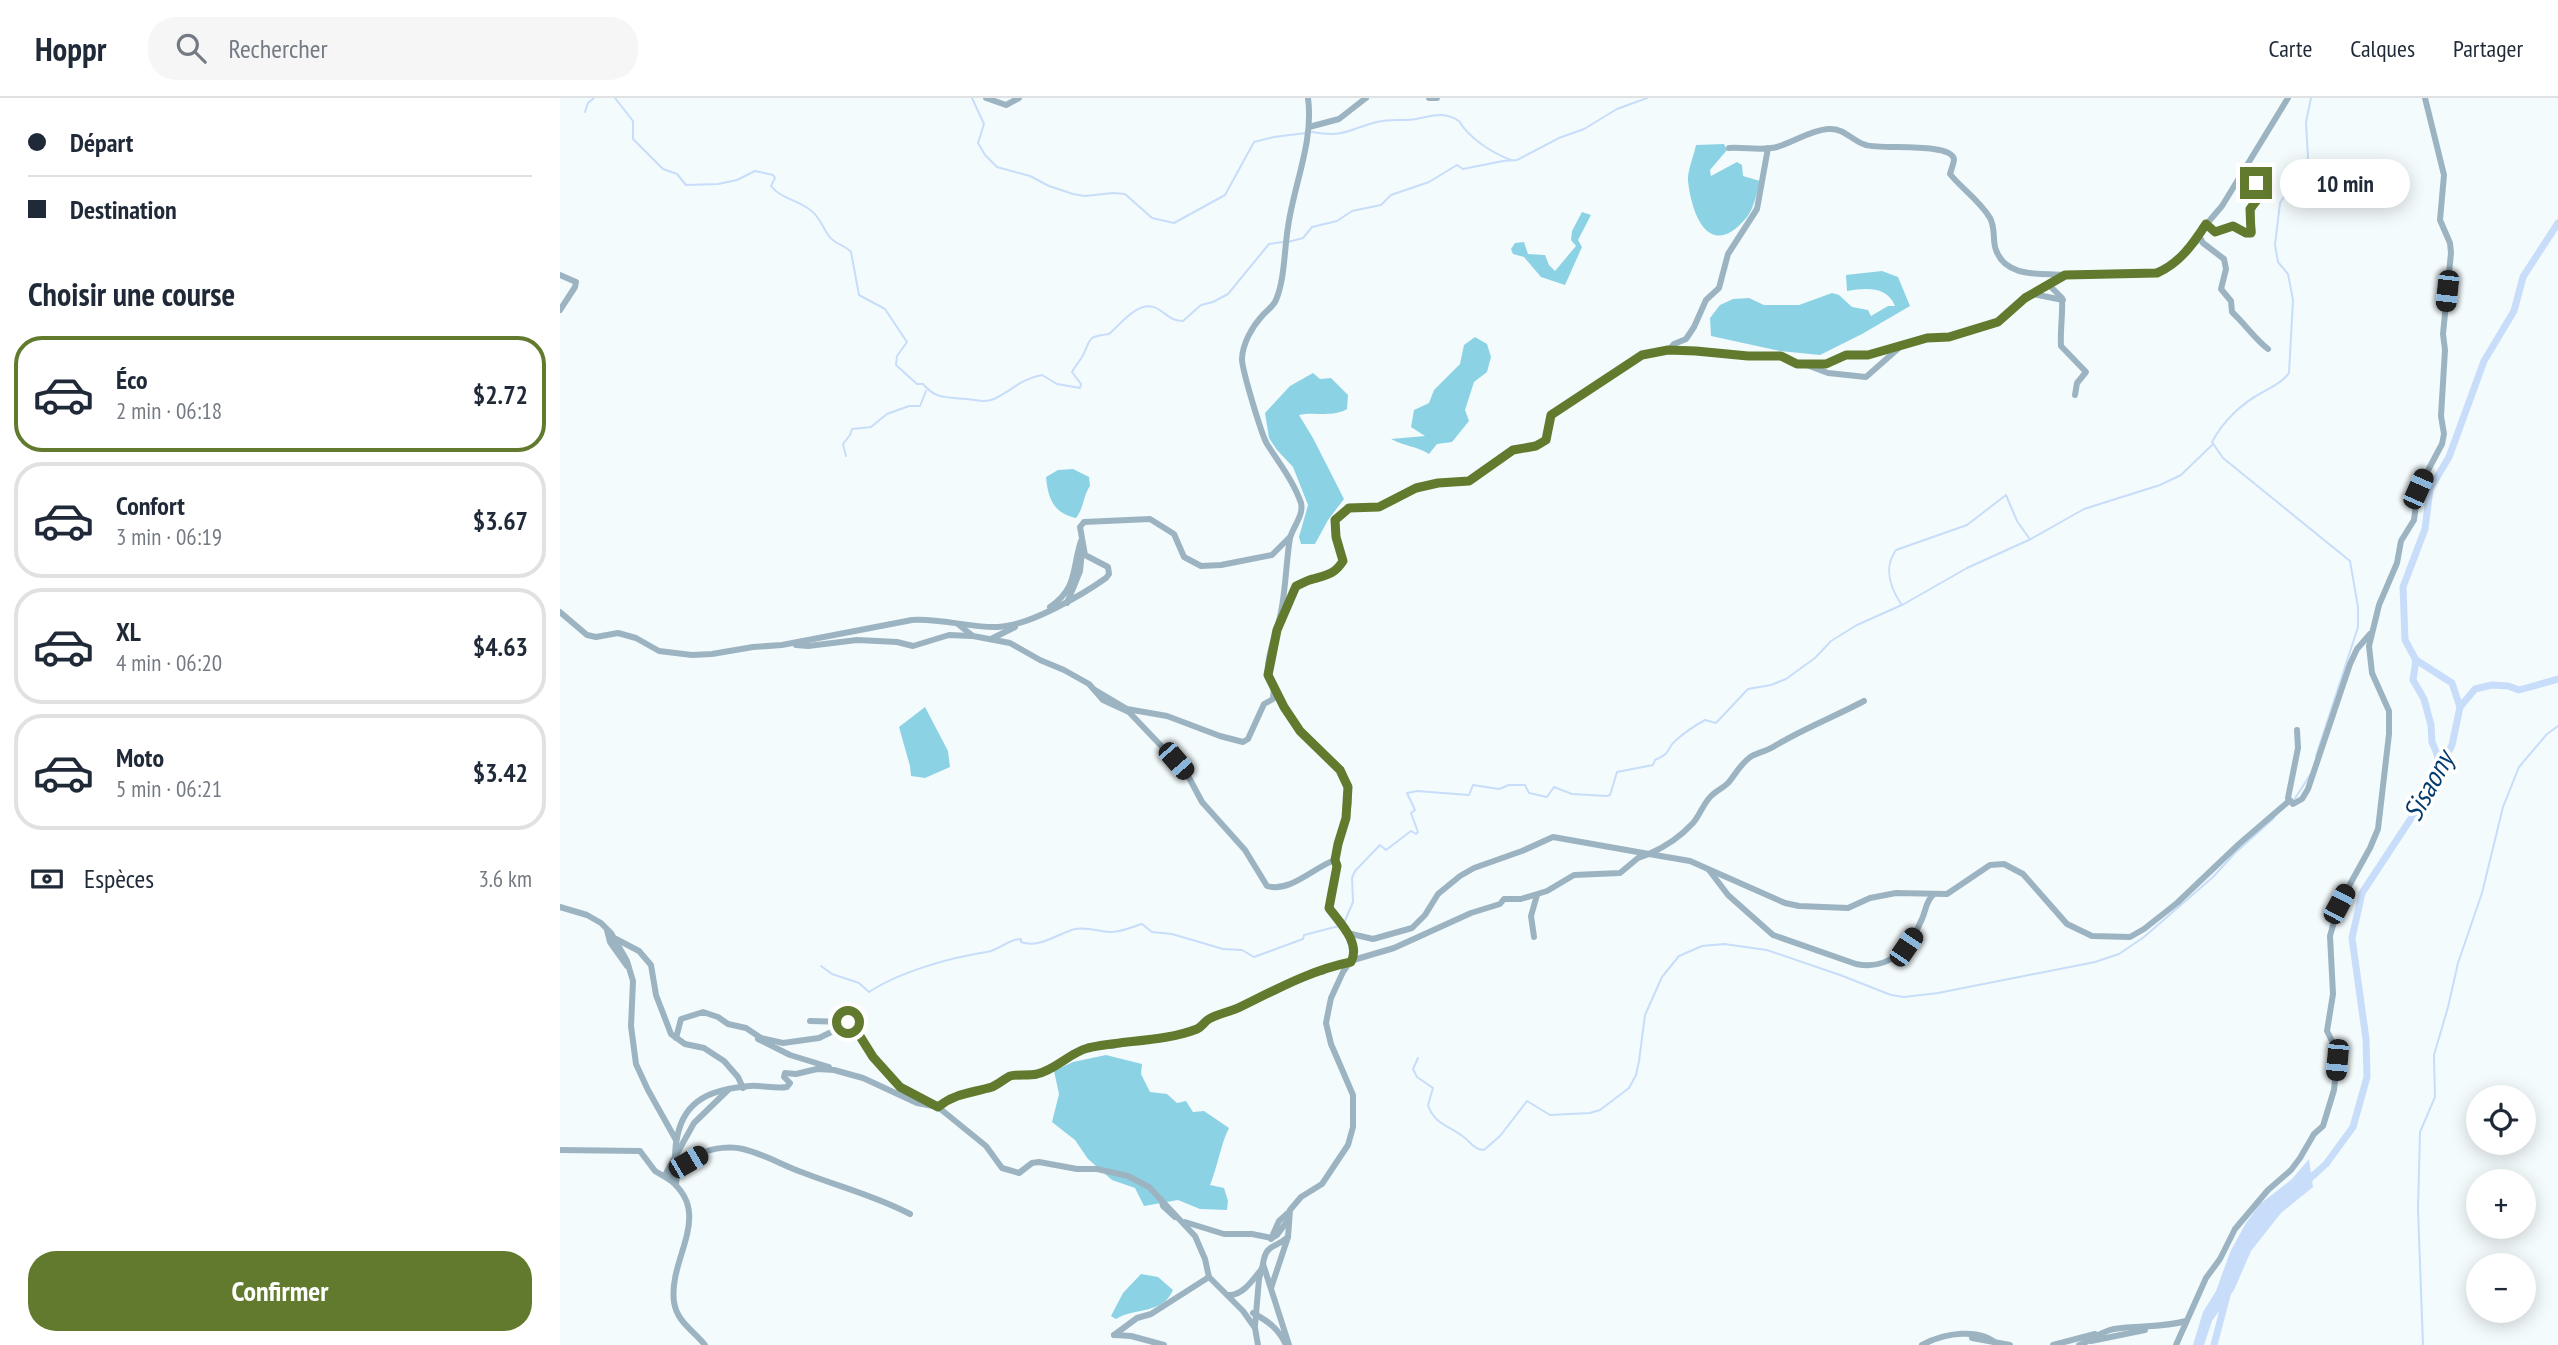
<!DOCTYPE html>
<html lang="fr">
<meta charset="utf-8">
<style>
body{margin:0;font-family:"PT Sans Narrow",sans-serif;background:#f6f6f7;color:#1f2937;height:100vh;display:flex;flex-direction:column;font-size:26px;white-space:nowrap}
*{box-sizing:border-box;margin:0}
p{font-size:23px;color:#747a83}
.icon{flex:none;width:38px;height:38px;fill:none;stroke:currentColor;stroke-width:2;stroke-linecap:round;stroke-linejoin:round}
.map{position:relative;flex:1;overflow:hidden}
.side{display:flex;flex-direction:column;background:#fff;width:560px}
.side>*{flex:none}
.guide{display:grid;align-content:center;height:154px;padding:0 28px;background:#fff}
.tools{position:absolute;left:1906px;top:987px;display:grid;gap:14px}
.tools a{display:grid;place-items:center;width:70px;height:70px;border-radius:50%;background:#fff;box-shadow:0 4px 18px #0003;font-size:35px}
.end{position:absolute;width:32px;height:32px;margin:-16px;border:9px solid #617a2d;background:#fff;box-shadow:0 0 0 4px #fff}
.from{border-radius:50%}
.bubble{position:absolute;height:49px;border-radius:24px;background:#fff;box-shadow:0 4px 18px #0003;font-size:23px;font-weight:800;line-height:49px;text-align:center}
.car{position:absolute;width:21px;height:42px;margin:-21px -10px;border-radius:9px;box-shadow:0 0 5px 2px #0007;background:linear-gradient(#222 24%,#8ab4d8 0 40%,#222 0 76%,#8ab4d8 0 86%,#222 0)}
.guide b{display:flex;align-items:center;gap:24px;height:66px;font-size:26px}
.guide b+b{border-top:2px solid #e0e1e3}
.guide i{width:18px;height:18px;background:#1f2937}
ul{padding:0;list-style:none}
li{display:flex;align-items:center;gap:21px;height:116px;margin:0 14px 10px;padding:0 14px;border:4px solid #e0e1e3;border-radius:28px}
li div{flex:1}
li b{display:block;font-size:26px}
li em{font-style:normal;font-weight:800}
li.active{border-color:#617a2d}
li>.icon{width:63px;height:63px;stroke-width:1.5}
h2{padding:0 28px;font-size:32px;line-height:84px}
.pay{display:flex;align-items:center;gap:18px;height:77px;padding:0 28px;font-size:26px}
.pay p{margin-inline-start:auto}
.cta{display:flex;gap:14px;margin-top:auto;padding:14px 28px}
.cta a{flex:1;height:80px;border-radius:28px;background:#617a2d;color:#fff;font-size:28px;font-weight:800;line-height:80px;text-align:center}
header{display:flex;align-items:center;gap:42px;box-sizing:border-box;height:98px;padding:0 35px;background:#fff;border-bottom:2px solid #e0e1e3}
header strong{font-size:33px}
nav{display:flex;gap:38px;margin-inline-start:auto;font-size:24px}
.search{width:490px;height:63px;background:#f6f6f7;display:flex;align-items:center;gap:18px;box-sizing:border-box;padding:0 24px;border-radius:28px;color:#747a83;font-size:26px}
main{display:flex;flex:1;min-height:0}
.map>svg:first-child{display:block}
.forest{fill:#8cd2e5}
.water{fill:#c7ddf9}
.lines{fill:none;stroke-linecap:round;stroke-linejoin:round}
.stream{stroke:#c7ddf9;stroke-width:2}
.river{stroke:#c7ddf9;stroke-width:7}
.minor{stroke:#9cb4c2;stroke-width:6}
.route{stroke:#617a2d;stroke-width:9}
.labels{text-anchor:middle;stroke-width:7;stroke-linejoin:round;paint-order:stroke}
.water-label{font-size:28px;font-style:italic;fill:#043b6f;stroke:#fff}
</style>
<header>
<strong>Hoppr</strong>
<div class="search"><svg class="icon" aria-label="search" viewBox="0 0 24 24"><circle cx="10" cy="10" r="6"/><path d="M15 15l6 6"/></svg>Rechercher</div>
<nav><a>Carte</a><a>Calques</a><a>Partager</a></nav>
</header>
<main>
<section class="side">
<div class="guide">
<b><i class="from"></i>Départ</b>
<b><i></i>Destination</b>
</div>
<h2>Choisir une course</h2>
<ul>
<li class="active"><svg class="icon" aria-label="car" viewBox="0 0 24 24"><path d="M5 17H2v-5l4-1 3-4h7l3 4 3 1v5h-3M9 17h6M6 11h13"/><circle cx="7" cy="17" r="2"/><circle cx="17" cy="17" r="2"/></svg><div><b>Éco</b><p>2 min · 06:18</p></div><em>$2.72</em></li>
<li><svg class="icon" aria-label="car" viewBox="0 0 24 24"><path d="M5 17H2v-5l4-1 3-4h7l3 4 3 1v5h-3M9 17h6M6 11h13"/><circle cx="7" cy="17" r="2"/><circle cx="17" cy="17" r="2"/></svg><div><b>Confort</b><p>3 min · 06:19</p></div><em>$3.67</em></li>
<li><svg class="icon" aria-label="car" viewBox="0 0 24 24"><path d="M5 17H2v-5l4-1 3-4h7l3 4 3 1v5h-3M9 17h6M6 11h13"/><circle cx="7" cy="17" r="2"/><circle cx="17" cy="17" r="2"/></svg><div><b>XL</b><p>4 min · 06:20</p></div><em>$4.63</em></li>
<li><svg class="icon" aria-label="car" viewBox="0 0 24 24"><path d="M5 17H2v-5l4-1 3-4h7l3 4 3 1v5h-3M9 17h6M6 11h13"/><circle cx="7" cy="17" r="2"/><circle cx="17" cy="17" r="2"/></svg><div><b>Moto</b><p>5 min · 06:21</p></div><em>$3.42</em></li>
</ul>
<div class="pay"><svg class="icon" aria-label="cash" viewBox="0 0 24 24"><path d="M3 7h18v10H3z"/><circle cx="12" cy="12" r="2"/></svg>Espèces<p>3.6 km</p></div>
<div class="cta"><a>Confirmer</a></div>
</section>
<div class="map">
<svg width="1998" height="1247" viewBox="0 0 1998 1247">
<rect width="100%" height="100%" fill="#f4fbfd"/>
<!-- forest -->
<g class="forest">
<path d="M1164,46L1167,52L1150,72L1151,78L1177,64L1182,67L1183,78L1200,83C1197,94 1194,110 1187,119C1151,163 1132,120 1128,83C1127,74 1134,57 1136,47Z"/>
<path d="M1022,114L1031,117L1018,142L1022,149L1005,187L981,179L964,159L953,156L951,151L955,145L964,144L968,156L985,157L989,167L995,173L1016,148L1011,142L1012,133Z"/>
<path d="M1322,173L1338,179L1350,208L1302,236L1260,257L1220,253L1151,238L1150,220L1160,207L1173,201L1189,200L1204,207H1239L1272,195L1279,197L1292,209L1308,212L1311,218L1328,208H1335C1327,188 1306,190 1287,193L1286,177Z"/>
<path d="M915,239L927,246L931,259L927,274L914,284L905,312L909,323L892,344L877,346L869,356C856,348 844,348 831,341L865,338L851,329L854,312L869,305L874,292L900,266L904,247Z"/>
<path d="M753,275L760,281L771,280L788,297L787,311C772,320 754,313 739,317L753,340L784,401L768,422L755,446H741L739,439L748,407L733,369L717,352L709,340L705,315L730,288Z"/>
<path d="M513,371L529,379L530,388C523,398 524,410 516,420C493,415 488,400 486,379L498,372Z"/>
<path d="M365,609L388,653L390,669L365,680L351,678L350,668L339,629Z"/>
<path d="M546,957L582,966L581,976L590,994L607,996L617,1005L626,1003L633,1014L644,1013L669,1030C660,1048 658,1068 650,1087L664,1090L668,1103L667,1112L640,1111L618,1102L584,1108L575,1090L552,1082L528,1061L515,1042L492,1024L499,996L494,973L513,964Z"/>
<path d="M581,1176L598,1179L613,1192C602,1217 575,1209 556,1221L551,1218L563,1195Z"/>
</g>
<!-- water -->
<path class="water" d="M1749,1061L1753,1089L1721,1115L1691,1153L1674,1192L1652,1223L1644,1247H1633L1643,1214L1656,1193L1671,1152L1686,1125L1700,1106L1732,1081Z"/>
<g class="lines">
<!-- stream -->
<g class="stream">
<path d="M55,0L73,23V41L103,71L117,76L126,87L158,86L177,82L195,73L213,77L215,80L211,88C220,100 237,102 249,111C260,118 262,129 269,138C274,146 285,147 291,154L299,197L325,211L347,244L337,258L336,267L357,286H363C376,302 389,299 407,301C418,302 423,305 434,301C453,292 460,281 482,277L497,286L520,290L521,286L512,274C515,268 519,264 522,259C532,240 526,239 549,236C561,226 579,200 598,211C608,217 611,223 623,223L641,207L653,204L668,196L709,146L723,144"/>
<path d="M412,0L424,26L418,45L425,57L437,69L470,78L489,88L513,96L525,98L553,95L565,96L592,120L614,125L665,97L694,44L714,39L746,35"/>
<path d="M1751,0L1746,24L1748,60L1720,105L1715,147L1718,164L1728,176L1733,202L1729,275C1723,284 1713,288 1703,294C1682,305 1663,323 1652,344L1663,360L1790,463L1798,509V529L1756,658"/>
<path d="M25,14L28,5L34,0"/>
<path d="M752,34C786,40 788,31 817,24C829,21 843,23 856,21C873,18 883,13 899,23C909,40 932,55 951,62"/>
<path d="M728,144L743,140L752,129L777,123L792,113L821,107L831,97L869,84L897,67L903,71L943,63L957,62L999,40L1024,31L1057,11L1087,0"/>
<path d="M286,358L283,346L290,337L292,331L311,329L327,316L349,308H360L366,293"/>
<path d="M1341,506C1330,489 1323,470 1336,452L1407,427L1446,397L1457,423L1469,440"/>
<path d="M1734,702L1750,677"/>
<path d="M784,825L793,804L792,780L795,773L820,747L826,752L851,733L856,736L858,734L851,715L855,712L847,695L857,693L909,697L913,687L939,691L949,687H965L969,695L987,699L994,689L1012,696L1047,698L1050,697L1057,674L1093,667L1095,662C1113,654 1105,652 1115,643C1124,635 1134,628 1145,622L1156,625L1188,591L1211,587L1226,581L1255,560L1271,543L1297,527L1344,506L1407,470L1471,441L1524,411L1600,387L1621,377L1652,347"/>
<path d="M261,868L272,876L299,885L309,894C339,874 392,859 427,854C440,852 448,841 461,841V844C479,851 499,835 515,831C528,829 537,833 549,834C560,835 571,829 582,826L592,834L612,836L663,851L682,852L694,859L743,841L744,837L779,828"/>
<path d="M858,960L853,971L857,979L873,990L868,1007C873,1024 888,1028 901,1037C911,1043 912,1051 924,1052L940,1038L967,1003L990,1017L1030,1015L1040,1012L1069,990L1076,977L1079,963L1085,917L1102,879L1119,858L1142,848L1164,846L1207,852L1280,877L1331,897L1344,899L1378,895L1535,864L1559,856L1584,839L1653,779L1675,755L1714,720"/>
<path d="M1863,1247L1858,1111L1860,1034L1875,999L1874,957L1888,909L1898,865L1922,795L1943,709L1959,669L1987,636L1998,628"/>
</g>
<!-- river -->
<g class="river">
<path d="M1856,562L1853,582L1864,601L1871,627L1872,644L1877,656L1879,671"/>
<path d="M1900,609L1915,591L1932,587L1948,588L1959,592L1998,581"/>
<path d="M1746,1084L1766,1066L1793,1029L1807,979L1806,941L1792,840L1802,795L1867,696L1892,647L1900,609L1892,585L1856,562L1845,542L1843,489L1865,431L1870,391L1889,359L1924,263L1954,213L1963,179L1998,125"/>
<path d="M1654,1247L1667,1197"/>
</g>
<!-- minor -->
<g class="minor">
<path d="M426,0L446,7L459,0"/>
<path d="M869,0H877"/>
<path d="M749,29L779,21L806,0"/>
<path d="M1169,50C1186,49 1201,53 1217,49C1234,44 1251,32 1268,31C1286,30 1291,43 1306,47C1321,52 1390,44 1394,61C1394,65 1391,72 1390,76C1402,91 1420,103 1430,120C1436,131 1432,142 1436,152C1446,180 1480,175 1503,177"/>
<path d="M1646,126L1655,134L1673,128L1686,135L1693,134C1691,120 1689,114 1697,102L1693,94L1697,85L1684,72"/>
<path d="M1639,138L1643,145L1664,161L1666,171L1661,191L1671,203L1672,214C1685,226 1694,240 1708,251"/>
<path d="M0,177L16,184L15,189L0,212"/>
<path d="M1489,187L1502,200C1503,216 1500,232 1501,248L1526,274L1517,285L1515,297"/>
<path d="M1473,196L1503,202"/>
<path d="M1109,252L1114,246L1126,241L1134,229L1146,202L1159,190L1168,156L1197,111L1208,50"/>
<path d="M1249,266H1266L1286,257H1308L1337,250"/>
<path d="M507,505L520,473L522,453"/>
<path d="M490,509C518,490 512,470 521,443"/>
<path d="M0,514L27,537L36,539L58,535L76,540L99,553L132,557L152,556L193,549L222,547L352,522C381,520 409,530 438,529C469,528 522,497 546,480L549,476L548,469L525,457L520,429L524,424L590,421L614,436L624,459L641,468L661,467L712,457L730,439"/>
<path d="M723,518C728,508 730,493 739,488C755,476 770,483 783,463L776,439L775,422L789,409H819L856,390L879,385L909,383L953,352L963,351L986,342L991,317L1082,257L1109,252L1188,258H1221L1237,266H1244L1268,275L1306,279L1340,249L1367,240L1389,239L1439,224L1465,200L1505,177L1559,175L1586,176L1607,171L1637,143L1644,129L1662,108L1728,0"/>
<path d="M399,527L413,538L450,545L480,562L504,572L529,586L543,602L569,614L626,674L642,704L685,752L707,788C730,795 754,769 775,762"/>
<path d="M431,541L455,529"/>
<path d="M236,547L248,548L297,542L337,544L353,548L389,537L411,538"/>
<path d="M535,592L567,611L607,618L660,638L683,644L688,641L704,606L713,601L714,589"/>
<path d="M1737,632L1738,650L1728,700L1733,706L1742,701L1748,691L1790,566L1797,551L1810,536"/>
<path d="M1149,772L1168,797L1213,837L1296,866C1329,873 1350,850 1362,821C1366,812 1366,803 1373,797"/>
<path d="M0,809L27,817L41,825L51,835L67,863L73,883L71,928L76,966L88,992L116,1042"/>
<path d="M47,832L50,844L67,868"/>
<path d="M787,835L813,841L852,830L865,817L878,796L900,778L914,770L962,753L993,739L1089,756C1105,749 1121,738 1133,725C1140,717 1143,706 1151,698C1156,693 1163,690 1168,685C1175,677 1179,668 1189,660C1195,655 1205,654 1213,649C1242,631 1274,619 1304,603"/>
<path d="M974,839L971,818L977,797"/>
<path d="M56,841L79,853L91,867L96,897L111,936L125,946L144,950L164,963L178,979L183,990"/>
<path d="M250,923L288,924L293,927L313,959L340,989L378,1009L426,1048L442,1070L459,1075L472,1065L479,1064L517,1071H537L568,1078L589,1089L635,1138L645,1161L649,1179L683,1213L695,1230L698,1247"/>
<path d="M116,940L121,921L143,914L158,919L168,926L186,930L201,940L223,945L259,940L290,925"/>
<path d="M198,941L230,957L269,969"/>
<path d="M0,1052L80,1053L95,1073L110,1082"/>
<path d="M105,1077L134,1025L169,991"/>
<path d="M116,1087C116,1057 159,1045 183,1051C204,1056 224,1068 244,1075C280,1089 316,1098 350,1116"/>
<path d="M601,1101L603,1108L615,1119"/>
<path d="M625,1124L664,1136H692L712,1140L717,1137L728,1122"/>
<path d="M711,1141L719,1123L729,1114"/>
<path d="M711,1190L728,1139"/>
<path d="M668,1197C682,1198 692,1183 700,1173"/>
<path d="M693,1215C708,1223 719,1231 726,1247"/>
<path d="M695,1228L699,1181L703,1166"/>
<path d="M554,1237L577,1220L591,1216L649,1179"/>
<path d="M554,1237L571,1238L604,1247"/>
<path d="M1412,1240L1450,1247"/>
<path d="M1531,1243L1585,1232"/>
<path d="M145,1247C133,1232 117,1224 114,1204C108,1160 154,1117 110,1082C118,1063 113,1057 117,1040C124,1000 154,991 190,988C202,987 215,991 227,989L230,985L224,979L225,975L236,976L257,971L274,972L303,980L357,1005L378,1009L389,1000L435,988L450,978H465L485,973L504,963L513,955L545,946L552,948L586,941L606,940L637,931L647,921L714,894L752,874H762L773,868L834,850L911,815L940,806L944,801H961L987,793L1014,777L1060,775L1078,760L1089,756L1130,763L1225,805L1239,808L1288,810L1310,800L1336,795L1387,796L1430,767L1444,766L1463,776L1507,826L1532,838L1570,839L1584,831L1617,805L1679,746L1729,703"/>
<path d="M729,1247L703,1166C706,1145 715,1151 728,1139L730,1112L741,1099L762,1086L788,1047L793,1029V997L771,946L766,925L771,900L783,874L794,858L793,844L769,810L777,769C770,746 796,716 787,686C782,667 762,657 749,643C738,632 711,590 708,576C706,560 718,530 721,514C726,489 726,464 730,440C733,429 744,417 741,405C734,384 719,365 707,346C702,338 681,269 682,260C683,245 692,229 702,218C707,212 713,209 716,202C725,180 724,153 728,129C734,86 754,43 748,0"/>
<path d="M1362,1247C1384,1235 1420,1229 1438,1247"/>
<path d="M1493,1247L1535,1236"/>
<path d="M1519,1247C1533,1242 1539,1234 1554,1231C1578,1227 1602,1230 1626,1223"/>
<path d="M1616,1247L1646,1180L1660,1161L1675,1131L1708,1092L1731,1072L1740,1060L1754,1036L1763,1028L1774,992L1778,955L1767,933L1773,896L1770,838L1779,806L1810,750L1818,731L1829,636V613L1812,575L1809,548L1819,507L1837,465L1841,443L1854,422L1858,391L1882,346L1884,336L1881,318L1885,252L1883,236L1891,155L1890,145L1880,122L1884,77L1865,0"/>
</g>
</g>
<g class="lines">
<!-- route -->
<path class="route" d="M288,924L293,927L313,959L340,989L378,1009C395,995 412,995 432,989C439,986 444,981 450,978C458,976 468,978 477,976C497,971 509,955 528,950C562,942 604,944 637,931C642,929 644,924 649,921C657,916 669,914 678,910C715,892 751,872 791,864C801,845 780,825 769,810L777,768L775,762L778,746L786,720L788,689L780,672L740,633L724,609L708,577L717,532L736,488C742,486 747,482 753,481C767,477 775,476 783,463L776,439L775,422L789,410L819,409L856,390L878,385L909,383L953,352L976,348L986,342L991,317L1082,257L1108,252L1136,253L1188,258H1221L1237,266H1266L1286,257H1308L1367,240L1389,239L1438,224L1465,200L1505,177L1597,175C1620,165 1633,146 1646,126L1655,134L1673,128L1686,135H1691L1690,111L1697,102L1693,93L1696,85"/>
</g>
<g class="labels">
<!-- water labels -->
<g class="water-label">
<text transform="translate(1868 688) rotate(-61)" y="10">Sisaony</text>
</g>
</g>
</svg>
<div class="tools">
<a><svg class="icon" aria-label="locate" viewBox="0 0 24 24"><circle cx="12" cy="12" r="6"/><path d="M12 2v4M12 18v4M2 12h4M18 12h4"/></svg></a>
<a>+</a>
<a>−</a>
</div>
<i class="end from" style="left:288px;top:924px"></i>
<i class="end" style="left:1696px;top:85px"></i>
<div class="bubble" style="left:1720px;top:61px;width:130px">10 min</div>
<i class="car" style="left:1887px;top:193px;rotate:186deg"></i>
<i class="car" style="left:1858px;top:391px;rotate:24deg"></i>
<i class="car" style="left:616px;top:663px;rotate:139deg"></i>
<i class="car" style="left:1779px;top:806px;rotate:28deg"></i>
<i class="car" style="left:1346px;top:849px;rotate:34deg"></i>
<i class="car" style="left:1777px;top:962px;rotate:185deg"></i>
<i class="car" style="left:128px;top:1064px;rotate:60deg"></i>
</div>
</main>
